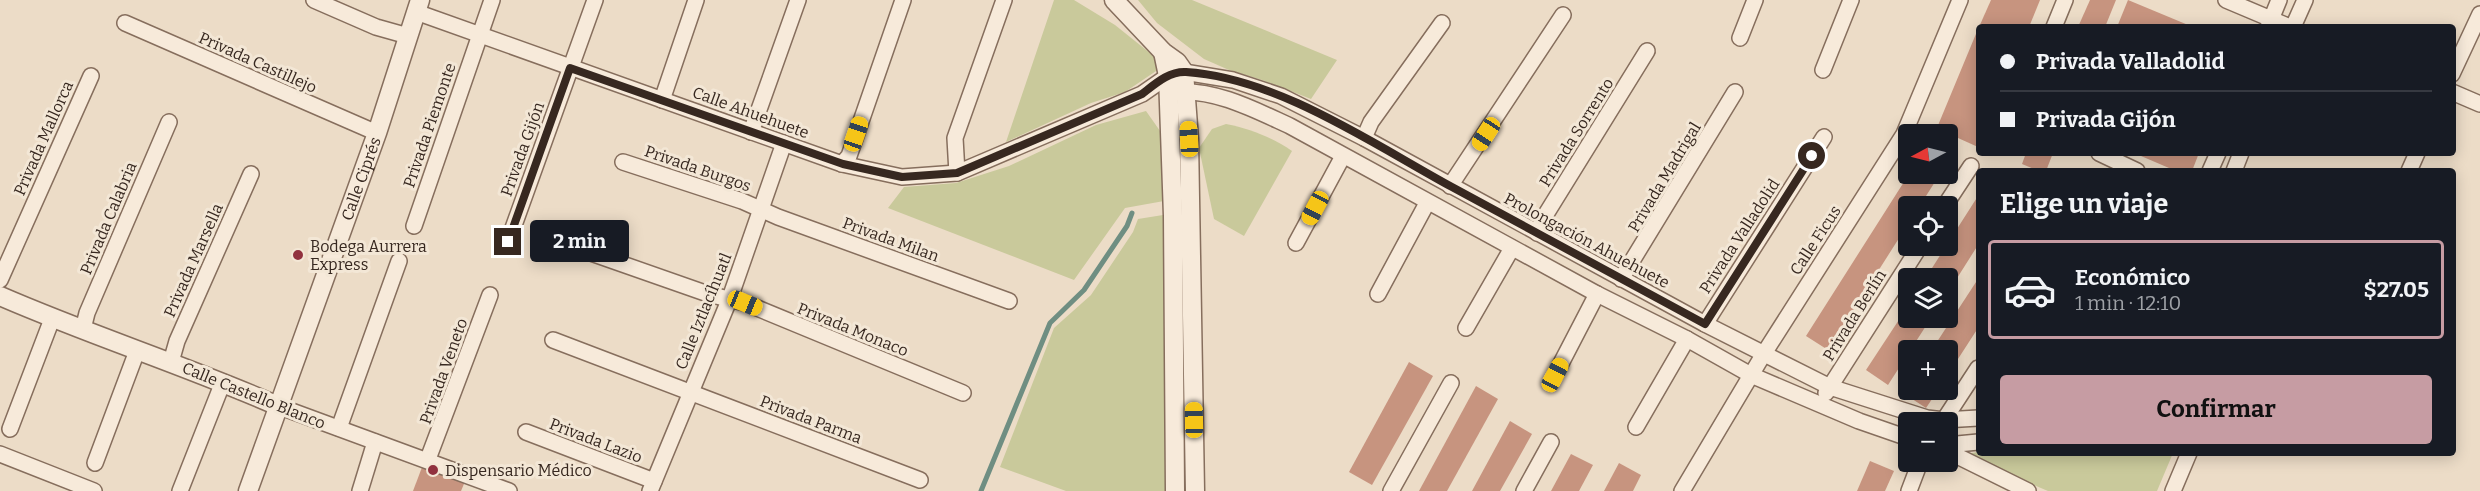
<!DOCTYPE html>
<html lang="es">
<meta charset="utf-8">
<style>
body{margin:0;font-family:Bitter,serif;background:#20242c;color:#f1f3f6;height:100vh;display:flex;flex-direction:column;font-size:22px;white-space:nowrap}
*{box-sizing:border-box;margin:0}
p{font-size:20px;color:#9ea1a6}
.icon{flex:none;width:33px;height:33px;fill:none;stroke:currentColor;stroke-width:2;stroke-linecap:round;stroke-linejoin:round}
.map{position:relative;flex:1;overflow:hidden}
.details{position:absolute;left:1976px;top:168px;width:480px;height:288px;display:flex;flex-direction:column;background:#171b24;border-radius:6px;box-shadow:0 3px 15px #0003}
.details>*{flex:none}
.top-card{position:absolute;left:1976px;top:24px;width:480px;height:132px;border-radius:6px;box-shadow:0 3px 15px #0003;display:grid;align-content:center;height:132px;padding:0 24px;background:#171b24}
.needle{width:39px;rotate:263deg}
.buttons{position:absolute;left:1898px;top:124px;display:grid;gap:12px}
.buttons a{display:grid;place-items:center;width:60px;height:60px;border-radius:6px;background:#171b24;box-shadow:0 3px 15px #0003;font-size:30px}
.end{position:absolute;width:27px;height:27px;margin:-14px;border:8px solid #372820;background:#fff;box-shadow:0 0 0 3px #fff}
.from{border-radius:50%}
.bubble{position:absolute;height:42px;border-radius:6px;background:#171b24;box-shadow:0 3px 15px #0003;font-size:20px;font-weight:700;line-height:42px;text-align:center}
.car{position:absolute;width:18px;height:36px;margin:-18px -9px;border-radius:8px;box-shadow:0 0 4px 2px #0007;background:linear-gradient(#f5c518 24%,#345 0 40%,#f5c518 0 76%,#345 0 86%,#f5c518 0)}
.top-card b{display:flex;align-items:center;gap:21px;height:57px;font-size:22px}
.top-card b+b{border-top:2px solid #363941}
.top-card i{width:15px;height:15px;background:#f1f3f6}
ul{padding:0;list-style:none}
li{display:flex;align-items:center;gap:18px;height:99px;margin:0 12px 9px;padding:0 12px;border:3px solid transparent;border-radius:6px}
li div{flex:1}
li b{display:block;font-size:22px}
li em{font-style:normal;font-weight:700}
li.on{border-color:#c69ca3}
li>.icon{width:54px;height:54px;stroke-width:1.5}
h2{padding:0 24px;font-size:27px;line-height:72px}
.action{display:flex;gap:12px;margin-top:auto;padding:12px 24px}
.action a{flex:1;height:69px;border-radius:6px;background:#c69ca3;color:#111;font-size:24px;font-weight:700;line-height:69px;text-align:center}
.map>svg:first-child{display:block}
.green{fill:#c9c99b}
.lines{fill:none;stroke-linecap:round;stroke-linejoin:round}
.stream{stroke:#6f8e82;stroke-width:5}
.building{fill:#c7947f}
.minor-casing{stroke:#866e5d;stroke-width:18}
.tertiary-casing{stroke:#866e5d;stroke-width:21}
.minor{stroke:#f7eada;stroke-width:15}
.tertiary{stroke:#f7eada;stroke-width:18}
.route{stroke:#372820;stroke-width:8}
.poi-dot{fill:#91313e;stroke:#f3e7d6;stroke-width:2}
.labels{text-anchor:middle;stroke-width:6;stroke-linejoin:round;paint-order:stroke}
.street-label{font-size:16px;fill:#372820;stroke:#f3e7d6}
.poi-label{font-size:16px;fill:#372820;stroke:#f3e7d6;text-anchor:start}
</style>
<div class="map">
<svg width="2480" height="491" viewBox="0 0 2480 491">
<rect width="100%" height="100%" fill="#ecdcc7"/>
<!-- green -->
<g class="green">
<path d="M1054,0H1074L1115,25L1165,65L1125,92L1091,103L1006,142Z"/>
<path d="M1138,0H1192L1337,60L1311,99L1262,80L1229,70L1204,59L1157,23Z"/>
<path d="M1146,111L1165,138L1164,201L1125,208L1074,280L888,208L904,187L956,183L1009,166L1096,125Z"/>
<path d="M1226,124C1251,129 1271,137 1292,151L1244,236L1214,219L1199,148L1212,129Z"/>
<path d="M1163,215L1174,491H1066L1000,467L1054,328L1091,295L1133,232L1138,219Z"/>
<path d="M1978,452V453H2173L2157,491H2048L1962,455Z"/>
</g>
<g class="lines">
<!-- stream -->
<path class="stream" d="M981,491L1050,323L1084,290L1127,226L1132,213"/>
</g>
<!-- building -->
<g class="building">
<path d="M1991,0H2040L2029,27H1979Z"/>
<path d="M2090,0H2116L2105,27H2078Z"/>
<path d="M2128,0L2193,27H2117Z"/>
<path d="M1978,29V147L1958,138L1952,150L1947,148V135H1934Z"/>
<path d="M2026,153H2053L2046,171H2039L2022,164Z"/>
<path d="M2134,153H2199L2192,171H2176Z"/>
<path d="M1909,174H1940L1919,207H1908V224L1828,350L1806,336Z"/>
<path d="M1978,196V245L1947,294V279H1925Z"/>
<path d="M1978,279V328L1947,376V351H1931Z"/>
<path d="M1908,306V318H1931L1888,385L1866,370Z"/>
<path d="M1409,362L1433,376L1372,485L1349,472Z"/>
<path d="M1476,386L1498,399L1447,491H1419Z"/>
<path d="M1908,386V390H1938L1926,408L1903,393Z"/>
<path d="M1510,421L1532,434L1500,491H1472Z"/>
<path d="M1571,454L1593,465L1579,491H1551Z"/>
<path d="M1870,461L1894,471L1885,491H1857Z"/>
<path d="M424,462L466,479L461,491H413Z"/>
<path d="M1619,463L1641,475L1633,491H1604Z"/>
</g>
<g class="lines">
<defs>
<g id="minor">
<path d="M314,0L376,27L408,36"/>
<path d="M2226,0L2290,27"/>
<path d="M416,12L842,164L902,177L957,173L1142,94L1168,76L1184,72L1233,80L1281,96L1364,138L1705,324L1830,387L1927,418L1944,420L1978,418"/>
<path d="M125,23L377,133"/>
<path d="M2054,27L2065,0"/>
<path d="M2268,27L2279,0"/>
<path d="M2293,27L2305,0"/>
<path d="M1740,38L1755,0"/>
<path d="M1823,70L1851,0"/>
<path d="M2452,74L2480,14"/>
<path d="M1176,92C1216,89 1255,110 1290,126L1597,294L1687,339L1751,375L1859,421L1908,438"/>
<path d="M2452,92L2480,104"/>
<path d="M662,100L696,0"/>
<path d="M751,132L798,0"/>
<path d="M1364,138L1371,122L1442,23"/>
<path d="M2099,153L2137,171"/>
<path d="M623,162L742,201L778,217L1009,301"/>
<path d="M842,164L849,156L903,0"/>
<path d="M2210,171L2218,153"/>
<path d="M2234,171L2241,153"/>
<path d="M2409,171L2417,153"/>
<path d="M957,173L955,138L1004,0"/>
<path d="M1450,186L1563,15"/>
<path d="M1944,207L1971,166"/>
<path d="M414,226L492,0"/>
<path d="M1537,233L1543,219L1647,51"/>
<path d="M508,242L595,0"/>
<path d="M1296,243L1343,156"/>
<path d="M588,252L708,294L745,303L963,393"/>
<path d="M1621,279L1735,92"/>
<path d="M0,280L91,76"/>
<path d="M1378,294L1427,203"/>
<path d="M1705,324L1824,137"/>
<path d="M1466,328L1512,248"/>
<path d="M83,329L87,313L169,122"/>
<path d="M553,340L920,480"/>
<path d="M171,362L177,341L251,174"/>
<path d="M1555,375L1597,294"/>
<path d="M1826,393L1920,246"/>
<path d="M278,406L509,491"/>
<path d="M1944,420L1978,368"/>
<path d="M1636,427L1687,339"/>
<path d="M339,428L399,261"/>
<path d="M10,429L52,319"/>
<path d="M526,432L654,481"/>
<path d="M1947,445L1978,442"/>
<path d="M1947,451L2028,491"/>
<path d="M0,454L94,491"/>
<path d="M428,459L490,295"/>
<path d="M95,463L137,351"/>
<path d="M180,491L223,382"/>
<path d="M360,491L375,442"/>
<path d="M650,491L730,298L784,143"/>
<path d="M1391,491L1451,383"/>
<path d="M1524,491L1551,442"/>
<path d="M1682,491L1763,355L1904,134L1960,0"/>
<path d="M1909,491L1920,462"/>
<path d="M2173,491L2189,453"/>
</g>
<g id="tertiary">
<path d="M1114,0L1163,52L1177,62L1184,72L1189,139L1195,491"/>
<path d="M1163,52L1168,76L1173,216L1175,491"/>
<path d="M0,296C92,336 187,366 278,406"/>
<path id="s1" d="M248,491L377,133L420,0"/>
</g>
</defs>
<!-- minor casing -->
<use href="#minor" class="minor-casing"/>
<!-- tertiary casing -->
<use href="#tertiary" class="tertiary-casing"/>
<!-- minor -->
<use href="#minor" class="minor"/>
<!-- tertiary -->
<use href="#tertiary" class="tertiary"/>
</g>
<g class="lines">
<!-- route -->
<path class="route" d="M508,242L570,68L843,164L902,177L957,173L1142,94C1155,84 1169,71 1186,72C1278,78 1373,144 1452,187C1536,233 1621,278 1705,324L1812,156"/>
</g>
<!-- markers -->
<g class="poi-dot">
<circle cx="298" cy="255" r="6"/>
<circle cx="433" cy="470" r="6"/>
</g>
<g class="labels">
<!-- street labels -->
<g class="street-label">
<text transform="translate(258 62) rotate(24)" y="6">Privada Castillejo</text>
<text transform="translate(751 112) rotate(20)" y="6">Calle Ahuehuete</text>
<text transform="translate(429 125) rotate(-71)" y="6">Privada Piemonte</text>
<text transform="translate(1576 132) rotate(-58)" y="6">Privada Sorrento</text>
<text transform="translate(43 138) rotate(-66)" y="6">Privada Mallorca</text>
<text transform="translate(522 149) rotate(-70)" y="6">Privada Gijón</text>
<text transform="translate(698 168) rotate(19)" y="6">Privada Burgos</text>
<text transform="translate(1664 177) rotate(-59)" y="6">Privada Madrigal</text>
<text dy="6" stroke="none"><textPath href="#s1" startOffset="332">Calle Ciprés</textPath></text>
<text transform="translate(108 218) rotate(-67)" y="6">Privada Calabria</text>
<text transform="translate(1739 236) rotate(-57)" y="6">Privada Valladolid</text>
<text transform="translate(891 239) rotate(20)" y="6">Privada Milan</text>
<text transform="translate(1587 240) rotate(28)" y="6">Prolongación Ahuehuete</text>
<text transform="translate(1815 240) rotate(-57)" y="6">Calle Ficus</text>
<text transform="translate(193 260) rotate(-66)" y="6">Privada Marsella</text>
<text transform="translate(703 311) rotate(-68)" y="6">Calle Iztlacíhuatl</text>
<text transform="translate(1854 315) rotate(-58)" y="6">Privada Berlín</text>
<text transform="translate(853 329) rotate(22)" y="6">Privada Monaco</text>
<text transform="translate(443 371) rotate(-70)" y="6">Privada Veneto</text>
<text transform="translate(254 395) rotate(22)" y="6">Calle Castello Blanco</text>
<text transform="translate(811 419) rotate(21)" y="6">Privada Parma</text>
<text transform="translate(596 440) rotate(21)" y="6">Privada Lazio</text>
</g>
<!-- poi labels -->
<g class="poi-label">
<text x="310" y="252">Bodega Aurrera<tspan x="310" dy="18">Express</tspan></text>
<text x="445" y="476">Dispensario Médico</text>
</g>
</g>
</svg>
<div class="buttons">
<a><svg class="needle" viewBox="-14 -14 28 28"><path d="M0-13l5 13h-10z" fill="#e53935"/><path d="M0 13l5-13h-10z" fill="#9ea1a6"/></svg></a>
<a><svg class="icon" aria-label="locate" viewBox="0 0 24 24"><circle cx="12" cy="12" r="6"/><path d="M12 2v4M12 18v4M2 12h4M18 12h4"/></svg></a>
<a><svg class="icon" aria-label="layers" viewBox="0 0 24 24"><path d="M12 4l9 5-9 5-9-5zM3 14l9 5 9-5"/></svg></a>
<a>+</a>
<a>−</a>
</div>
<i class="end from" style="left:1812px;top:156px"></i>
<i class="end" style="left:508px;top:242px"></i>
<div class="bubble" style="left:530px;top:220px;width:99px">2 min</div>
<i class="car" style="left:856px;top:134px;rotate:19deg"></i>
<i class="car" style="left:1486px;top:134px;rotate:213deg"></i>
<i class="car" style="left:1189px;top:139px;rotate:357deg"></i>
<i class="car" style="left:1315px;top:208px;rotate:208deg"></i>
<i class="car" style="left:745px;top:303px;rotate:112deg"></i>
<i class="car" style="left:1555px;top:375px;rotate:28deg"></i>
<i class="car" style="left:1194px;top:420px;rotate:359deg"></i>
<div class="top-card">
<b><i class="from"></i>Privada Valladolid</b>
<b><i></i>Privada Gijón</b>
</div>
<section class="details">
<h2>Elige un viaje</h2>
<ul>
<li class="on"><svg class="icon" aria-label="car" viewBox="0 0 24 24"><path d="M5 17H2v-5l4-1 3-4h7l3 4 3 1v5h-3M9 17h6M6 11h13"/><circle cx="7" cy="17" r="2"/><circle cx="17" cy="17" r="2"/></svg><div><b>Económico</b><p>1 min · 12:10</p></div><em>$27.05</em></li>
</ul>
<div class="action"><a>Confirmar</a></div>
</section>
</div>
